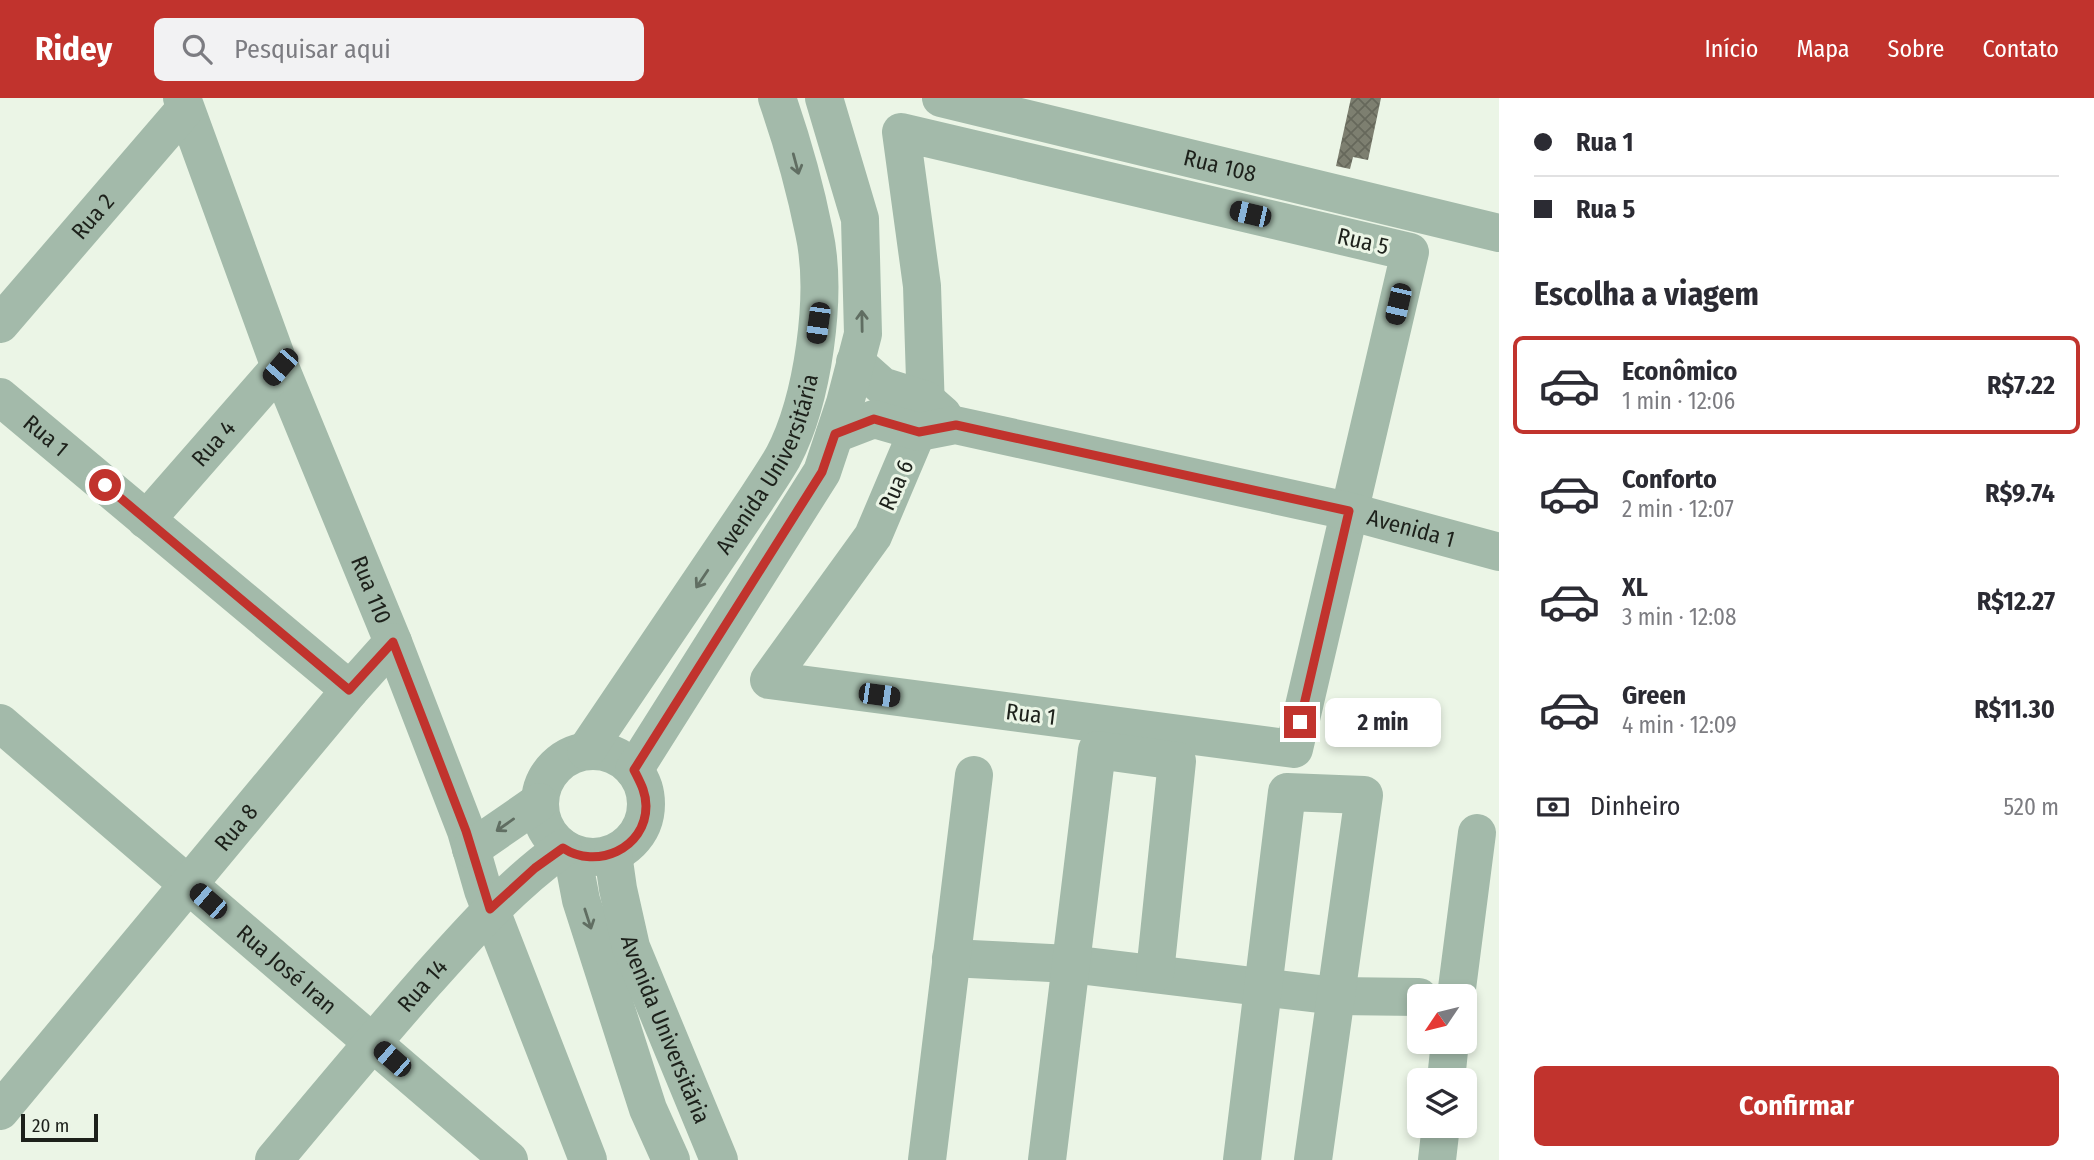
<!DOCTYPE html>
<html lang="pt">
<meta charset="utf-8">
<style>
body{margin:0;font-family:"Fira Sans Condensed",sans-serif;background:#f2f2f3;color:#2b2b33;height:100vh;display:flex;flex-direction:column;font-size:26px;white-space:nowrap}
*{box-sizing:border-box;margin:0}
p{font-size:23px;color:#7c7c81}
.icon{flex:none;width:38px;height:38px;fill:none;stroke:currentColor;stroke-width:2;stroke-linecap:round;stroke-linejoin:round}
.map{position:relative;flex:1;overflow:hidden}
.details{display:flex;flex-direction:column;background:#fff;width:595px}
.details>*{flex:none}
.top-card{display:grid;align-content:center;height:154px;padding:0 35px;background:#fff}
.needle{width:46px;rotate:235deg}
.tools{position:absolute;left:1407px;top:886px;display:grid;gap:14px}
.tools a{display:grid;place-items:center;width:70px;height:70px;border-radius:10px;background:#fff;box-shadow:0 4px 10px #0003;font-size:35px}
.scale{position:absolute;left:21px;bottom:18px;width:77px;box-sizing:border-box;padding-left:7px;border:4px solid #1d211b;border-top:0;font-size:19px;line-height:24px;white-space:nowrap;color:#1d211b;-webkit-text-stroke:5px #ebf5e6;paint-order:stroke}
.end{position:absolute;width:32px;height:32px;margin:-16px;border:9px solid #c1332d;background:#fff;box-shadow:0 0 0 4px #fff}
.from{border-radius:50%}
.bubble{position:absolute;height:49px;border-radius:10px;background:#fff;box-shadow:0 4px 10px #0003;font-size:23px;font-weight:700;line-height:49px;text-align:center}
.car{position:absolute;width:21px;height:42px;margin:-21px -10px;border-radius:9px;box-shadow:0 0 5px 2px #0007;background:linear-gradient(#222 24%,#8ab4d8 0 40%,#222 0 76%,#8ab4d8 0 86%,#222 0)}
.top-card b{display:flex;align-items:center;gap:24px;height:66px;font-size:26px}
.top-card b+b{border-top:2px solid #e1e1e2}
.top-card i{width:18px;height:18px;background:#2b2b33}
ul{padding:0;list-style:none}
li{display:flex;align-items:center;gap:21px;height:98px;margin:0 14px 10px;padding:0 21px;border:4px solid transparent;border-radius:10px}
li div{flex:1}
li b{display:block;font-size:26px}
li em{font-style:normal;font-weight:700}
li.on{border-color:#c1332d}
li>.icon{width:63px;height:63px;stroke-width:1.5}
h2{padding:0 35px;font-size:32px;line-height:84px}
.pay{display:flex;align-items:center;gap:18px;height:77px;padding:0 35px;font-size:26px}
.pay p{margin-inline-start:auto}
.primary-button{display:flex;gap:14px;margin-top:auto;padding:14px 35px}
.primary-button a{flex:1;height:80px;border-radius:10px;background:#c1332d;color:#fff;font-size:28px;font-weight:700;line-height:80px;text-align:center}
header{display:flex;align-items:center;gap:42px;box-sizing:border-box;height:98px;padding:0 35px;background:#c1332d;color:#fff}
header strong{font-size:33px}
nav{display:flex;gap:38px;margin-inline-start:auto;font-size:24px}
.search{width:490px;height:63px;background:#f2f2f3;display:flex;align-items:center;gap:18px;box-sizing:border-box;padding:0 24px;border-radius:10px;color:#7c7c81;font-size:26px}
main{display:flex;flex:1;min-height:0}
.map>svg:first-child{display:block}
.building{fill:url(#building-cross-hatch)}
.lines{fill:none;stroke-linecap:round;stroke-linejoin:round}
.minor{stroke:#a3baaa;stroke-width:38}
.oneway{stroke:#606e62}
.route{stroke:#c1332d;stroke-width:9}
.labels{text-anchor:middle;stroke-width:6;stroke-linejoin:round;paint-order:stroke}
.street-label{font-size:23px;fill:#1d211b;stroke:#ebf5e6}
</style>
<header>
<strong>Ridey</strong>
<div class="search"><svg class="icon" aria-label="search" viewBox="0 0 24 24"><circle cx="10" cy="10" r="6"/><path d="M15 15l6 6"/></svg>Pesquisar aqui</div>
<nav><a>Início</a><a>Mapa</a><a>Sobre</a><a>Contato</a></nav>
</header>
<main>
<div class="map">
<svg width="1499" height="1062" viewBox="0 0 1499 1062">
<defs>
<pattern id="building-cross-hatch" width="8" height="8" patternUnits="userSpaceOnUse" patternTransform="scale(1.75)"><rect width="8" height="8" fill="#7d7f70"/><path d="M0 0l8 8M0 8l8-8" fill="none" stroke="#66685b"/></pattern>
</defs>
<rect width="100%" height="100%" fill="#ebf5e6"/>
<!-- building -->
<path class="building" d="M1351,0H1381L1368,62L1353,59L1350,71L1336,68Z"/>
<g class="lines">
<!-- minor -->
<g class="minor">
<path id="s1" d="M182,0L280,269L393,544L466,733L483,792L588,1062"/>
<path id="s2" d="M941,0L1499,135"/>
<path d="M901,34L1410,154L1294,651L769,582L873,438L926,313L922,188Z"/>
<path id="s3" d="M0,226L185,11"/>
<path d="M855,264L882,288L926,302L943,317"/>
<path id="s4" d="M0,299L350,592"/>
<path id="s5" d="M835,336L874,321L919,334L955,327L1348,413L1499,454"/>
<path id="s6" d="M146,422L280,269"/>
<path id="s7" d="M0,625L509,1062"/>
<circle cx="593" cy="706" r="53"/>
<path id="s8" d="M586,653L757,400C766,386 775,373 783,359C813,302 828,197 814,134C805,89 792,43 777,0"/>
<path d="M634,672L822,374L845,305L863,236L860,121L824,0"/>
<path d="M471,751L539,704"/>
<path d="M572,755L581,802L648,1011L671,1062"/>
<path id="s9" d="M613,756L618,791L631,849L719,1062"/>
<path d="M951,860L1070,866L1336,898L1419,899"/>
<path d="M1456,898L1477,735"/>
<path d="M1446,982L1450,943"/>
<path id="s10" d="M0,1013L350,592L393,544"/>
<path id="s11" d="M274,1062C324,1002 374,942 426,883C469,835 510,788 563,750"/>
<path d="M927,1062L974,677"/>
<path d="M1047,1062L1097,652L1177,663L1155,875"/>
<path d="M1242,1062L1287,694L1364,697L1313,1062"/>
<path d="M1437,1062L1441,1027"/>
</g>
</g>
<!-- one-way arrows -->
<defs><path id="oneway-shaft" d="M-6 0H5M1.5-3L5.5 0L1.5 3" fill="none" stroke-width="1.6" stroke-linecap="round" stroke-linejoin="round" transform="scale(1.75)"/></defs>
<g class="oneway">
<use href="#oneway-shaft" transform="translate(796 66) rotate(75)"/>
<use href="#oneway-shaft" transform="translate(862 223) rotate(-91)"/>
<use href="#oneway-shaft" transform="translate(702 481) rotate(124)"/>
<use href="#oneway-shaft" transform="translate(505 727) rotate(145)"/>
<use href="#oneway-shaft" transform="translate(588 821) rotate(72)"/>
</g>
<g class="lines">
<!-- route -->
<path class="route" d="M105,387L349,592L393,544L466,733L490,811L535,770L563,750C596,772 646,751 646,708C646,694 640,684 634,672L822,374L835,336L874,321L919,334L956,327L1349,413L1300,624"/>
</g>
<g class="labels">
<!-- street labels -->
<g class="street-label">
<text dy="8" stroke="none"><textPath href="#s2" startOffset="287">Rua 108</textPath></text>
<text dy="8" stroke="none"><textPath href="#s3" startOffset="142">Rua 2</textPath></text>
<text transform="translate(1363 143) rotate(13)" y="8">Rua 5</text>
<text dy="8" stroke="none"><textPath href="#s4" startOffset="60">Rua 1</textPath></text>
<text dy="8" stroke="none"><textPath href="#s6" startOffset="102">Rua 4</textPath></text>
<text dy="8" stroke="none"><textPath href="#s8" startOffset="341">Avenida Universitária</textPath></text>
<text transform="translate(896 387) rotate(-66)" y="8">Rua 6</text>
<text dy="8" stroke="none"><textPath href="#s5" startOffset="593">Avenida 1</textPath></text>
<text dy="8" stroke="none"><textPath href="#s1" startOffset="527">Rua 110</textPath></text>
<text transform="translate(1031 616) rotate(7)" y="8">Rua 1</text>
<text dy="8" stroke="none"><textPath href="#s10" startOffset="369">Rua 8</textPath></text>
<text dy="8" stroke="none"><textPath href="#s7" startOffset="378">Rua José Iran</textPath></text>
<text dy="8" stroke="none"><textPath href="#s11" startOffset="229">Rua 14</textPath></text>
<text dy="8" stroke="none"><textPath href="#s9" startOffset="184">Avenida Universitária</textPath></text>
</g>
</g>
</svg>
<div class="tools">
<a><svg class="needle" viewBox="-14 -14 28 28"><path d="M0-13l5 13h-10z" fill="#e53935"/><path d="M0 13l5-13h-10z" fill="#7c7c81"/></svg></a>
<a><svg class="icon" aria-label="layers" viewBox="0 0 24 24"><path d="M12 4l9 5-9 5-9-5zM3 14l9 5 9-5"/></svg></a>
</div>
<div class="scale">20 m</div>
<i class="end from" style="left:105px;top:387px"></i>
<i class="end" style="left:1300px;top:624px"></i>
<div class="bubble" style="left:1325px;top:600px;width:116px">2 min</div>
<i class="car" style="left:1250px;top:116px;rotate:283deg"></i>
<i class="car" style="left:1398px;top:206px;rotate:193deg"></i>
<i class="car" style="left:818px;top:225px;rotate:188deg"></i>
<i class="car" style="left:280px;top:269px;rotate:221deg"></i>
<i class="car" style="left:879px;top:597px;rotate:98deg"></i>
<i class="car" style="left:208px;top:803px;rotate:311deg"></i>
<i class="car" style="left:392px;top:961px;rotate:311deg"></i>
</div>
<section class="details">
<div class="top-card">
<b><i class="from"></i>Rua 1</b>
<b><i></i>Rua 5</b>
</div>
<h2>Escolha a viagem</h2>
<ul>
<li class="on"><svg class="icon" aria-label="car" viewBox="0 0 24 24"><path d="M5 17H2v-5l4-1 3-4h7l3 4 3 1v5h-3M9 17h6M6 11h13"/><circle cx="7" cy="17" r="2"/><circle cx="17" cy="17" r="2"/></svg><div><b>Econômico</b><p>1 min · 12:06</p></div><em>R$7.22</em></li>
<li><svg class="icon" aria-label="car" viewBox="0 0 24 24"><path d="M5 17H2v-5l4-1 3-4h7l3 4 3 1v5h-3M9 17h6M6 11h13"/><circle cx="7" cy="17" r="2"/><circle cx="17" cy="17" r="2"/></svg><div><b>Conforto</b><p>2 min · 12:07</p></div><em>R$9.74</em></li>
<li><svg class="icon" aria-label="car" viewBox="0 0 24 24"><path d="M5 17H2v-5l4-1 3-4h7l3 4 3 1v5h-3M9 17h6M6 11h13"/><circle cx="7" cy="17" r="2"/><circle cx="17" cy="17" r="2"/></svg><div><b>XL</b><p>3 min · 12:08</p></div><em>R$12.27</em></li>
<li><svg class="icon" aria-label="car" viewBox="0 0 24 24"><path d="M5 17H2v-5l4-1 3-4h7l3 4 3 1v5h-3M9 17h6M6 11h13"/><circle cx="7" cy="17" r="2"/><circle cx="17" cy="17" r="2"/></svg><div><b>Green</b><p>4 min · 12:09</p></div><em>R$11.30</em></li>
</ul>
<div class="pay"><svg class="icon" aria-label="cash" viewBox="0 0 24 24"><path d="M3 7h18v10H3z"/><circle cx="12" cy="12" r="2"/></svg>Dinheiro<p>520 m</p></div>
<div class="primary-button"><a>Confirmar</a></div>
</section>
</main>
